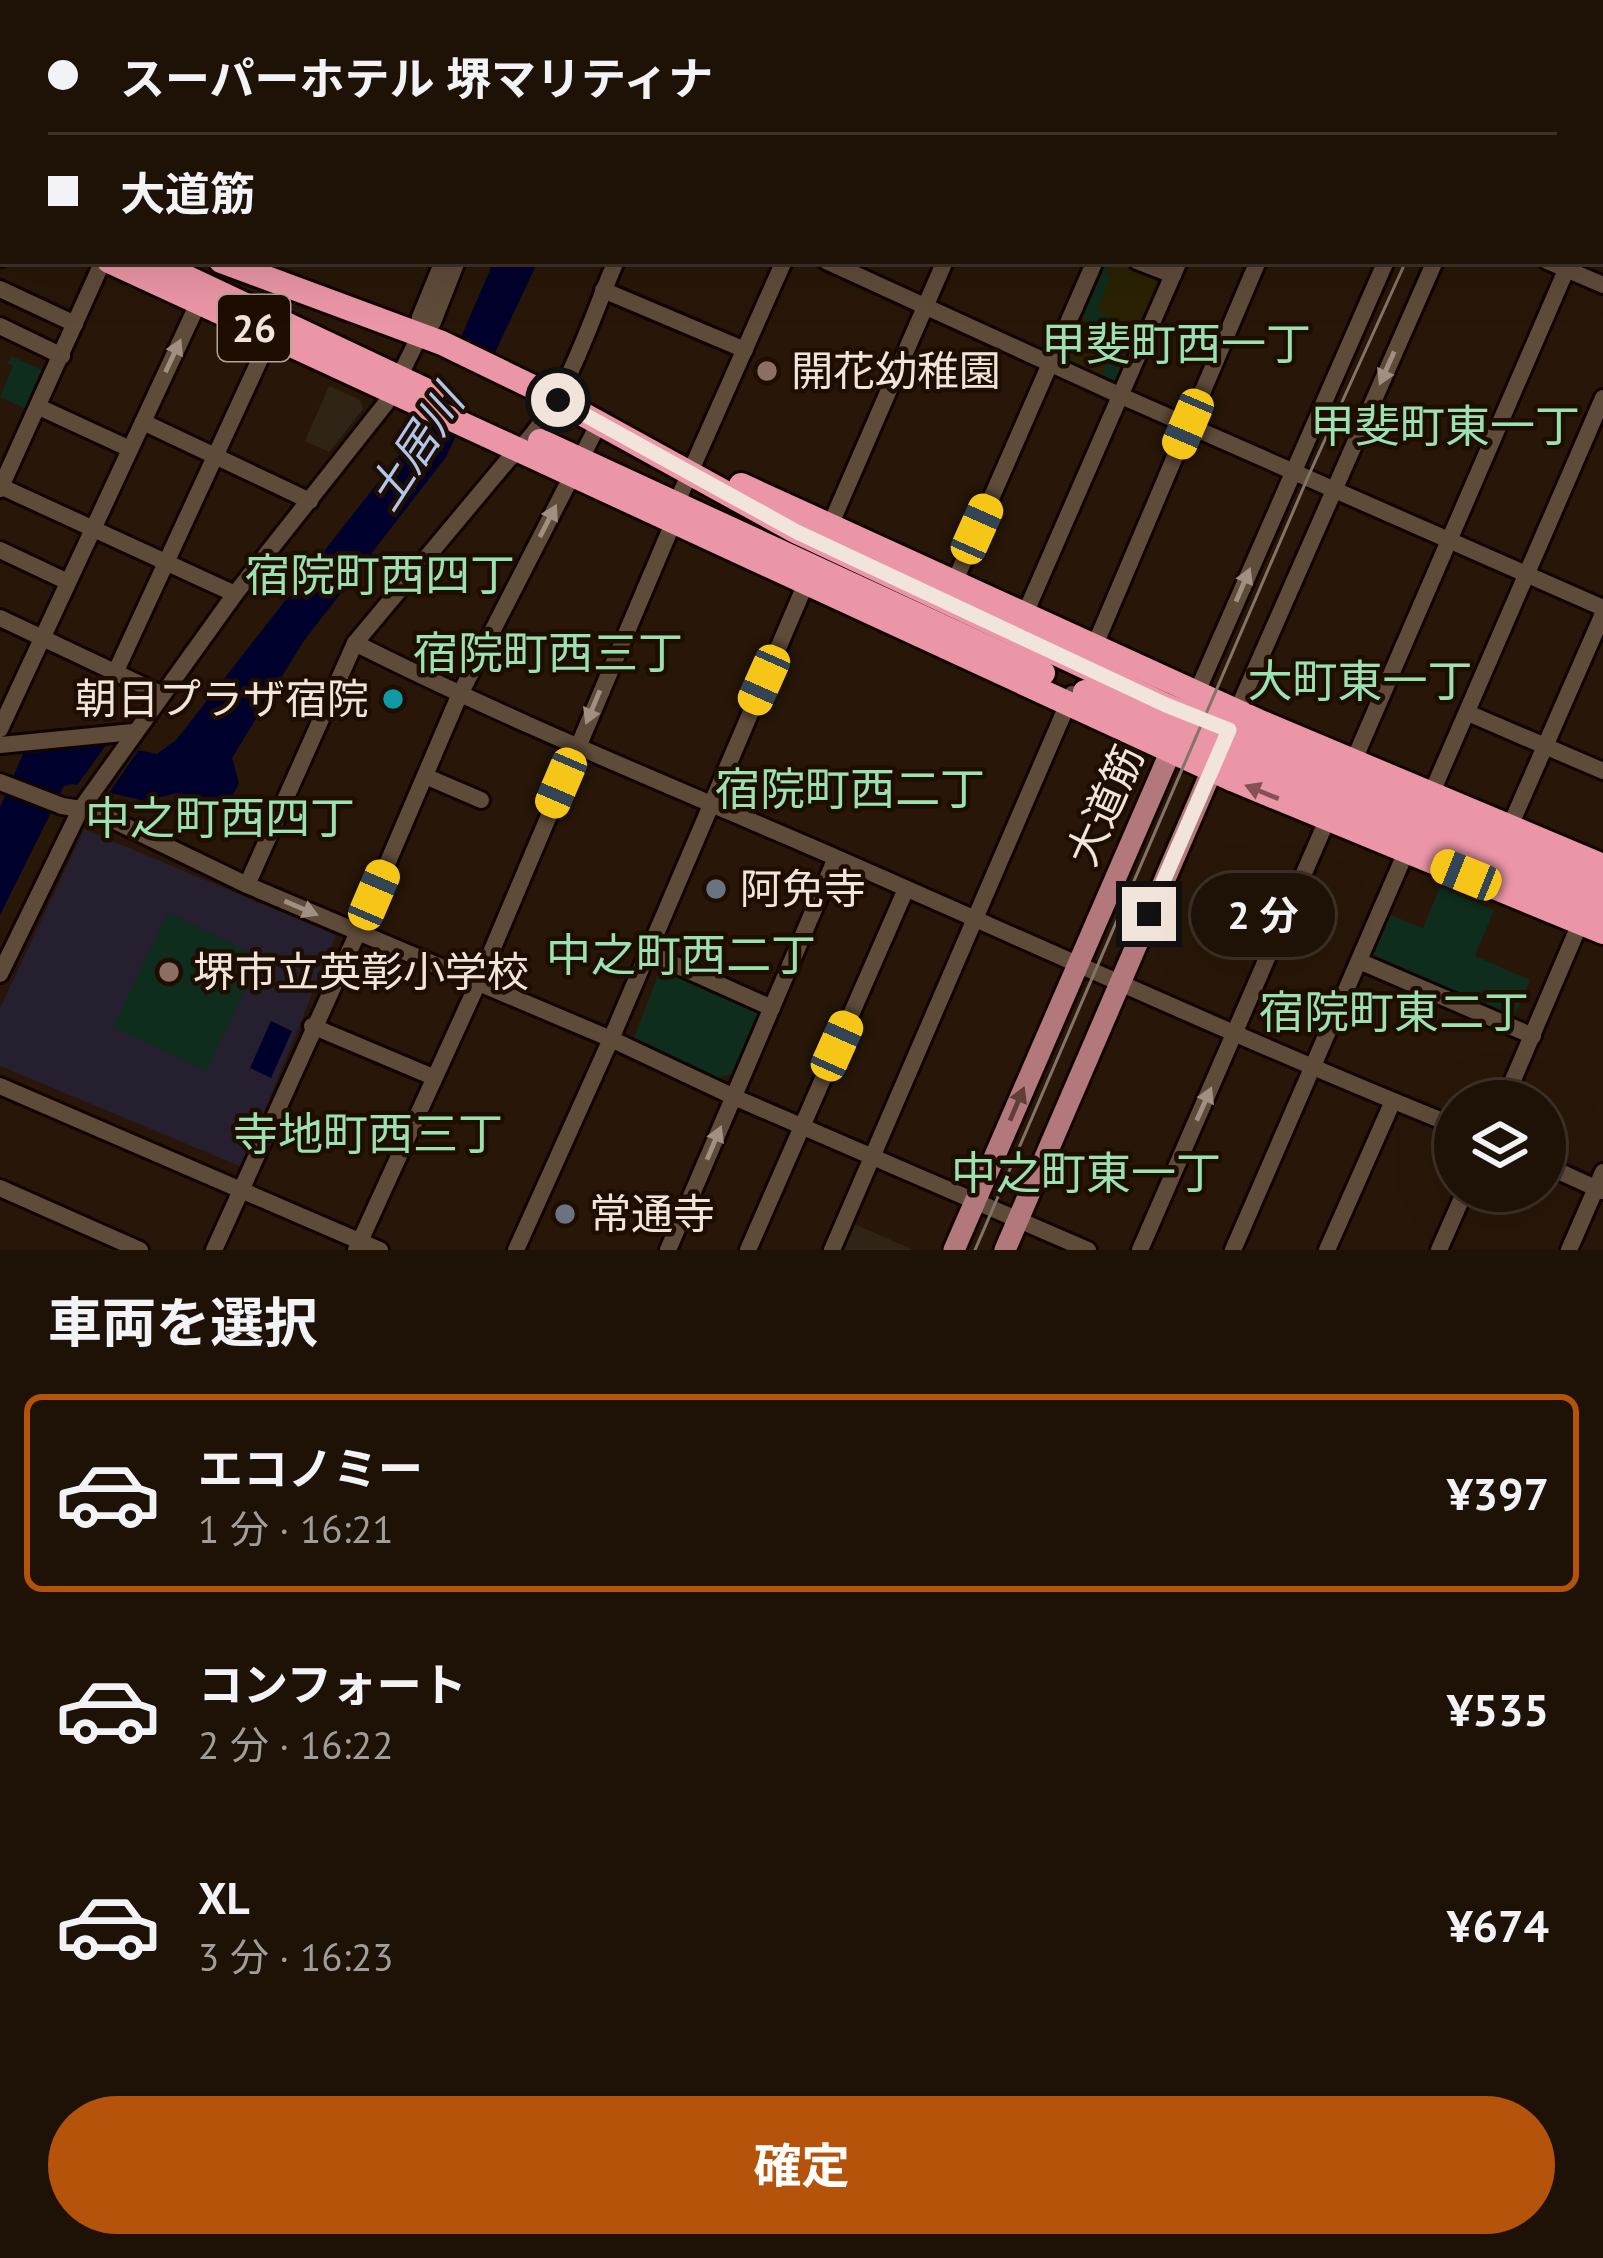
<!DOCTYPE html>
<html lang="ja">
<meta charset="utf-8">
<style>
body{margin:0;font-family:"PT Sans","Noto Sans JP",sans-serif;background:#2b1f14;color:#f1f3f6;height:100vh;display:flex;flex-direction:column;font-size:45px;white-space:nowrap}
*{box-sizing:border-box;margin:0}
p{font-size:39px;color:#a19d9b}
.icon{flex:none;width:66px;height:66px;fill:none;stroke:currentColor;stroke-width:2;stroke-linecap:round;stroke-linejoin:round}
.map{position:relative;height:1250px;overflow:hidden}
.sheet{display:flex;flex-direction:column;background:#1e1106;flex:1}
.sheet>*{flex:none}
.banner{position:absolute;left:0px;top:0px;width:1605px;height:264px;box-shadow:0 12px 48px #0002,0 0 0 3px #3c3128;display:grid;align-content:center;height:264px;padding:0 48px;background:#1e1106}
.controls{position:absolute;left:1434px;top:1080px;display:grid;gap:24px}
.controls a{display:grid;place-items:center;width:132px;height:132px;border-radius:50%;background:#1e1106;box-shadow:0 12px 48px #0002,0 0 0 3px #3c3128;font-size:60px}
.end{position:absolute;width:54px;height:54px;margin:-27px;border:15px solid #f1e4db;background:#111;box-shadow:0 0 0 6px #111}
.from{border-radius:50%}
.bubble{position:absolute;height:84px;border-radius:42px;background:#1e1106;box-shadow:0 12px 48px #0002,0 0 0 3px #3c3128;font-size:39px;font-weight:700;line-height:84px;text-align:center}
.car{position:absolute;width:36px;height:72px;margin:-36px -18px;border-radius:15px;box-shadow:0 0 9px 3px #0007;background:linear-gradient(#f5c518 24%,#345 0 40%,#f5c518 0 76%,#345 0 86%,#f5c518 0)}
.banner b{display:flex;align-items:center;gap:42px;height:114px;font-size:45px}
.banner b+b{border-top:3px solid #3c3128}
.banner i{width:30px;height:30px;background:#f1f3f6}
ul{padding:0;list-style:none}
li{display:flex;align-items:center;gap:36px;height:198px;margin:0 24px 18px;padding:0 24px;border:6px solid transparent;border-radius:18px}
li div{flex:1}
li b{display:block;font-size:45px}
li em{font-style:normal;font-weight:700}
li.on{border-color:#b45309}
li>.icon{width:108px;height:108px;stroke-width:1.5}
h2{padding:0 48px;font-size:54px;line-height:144px}
.button{display:flex;gap:24px;margin-top:auto;padding:24px 48px}
.button a{flex:1;height:138px;border-radius:72px;background:#b45309;color:#fff;font-size:48px;font-weight:700;line-height:138px;text-align:center}
.map>svg:first-child{display:block}
.commercial{fill:#302416}
.education{fill:#251f2f}
.green{fill:#0e2d1c}
.sand{fill:#2a2202}
.water{fill:#00002c}
.pier{fill:#281708}
.lines{fill:none;stroke-linecap:round;stroke-linejoin:round}
.minor-casing{stroke:#100300;stroke-width:22}
.major-casing{stroke:#100300;stroke-width:27}
.highway-casing{stroke:#100300;stroke-width:30}
.minor{stroke:#5f4b3a;stroke-width:16}
.major{stroke:#b3787b;stroke-width:21}
.highway{stroke:#eb96a6;stroke-width:24}
.tram{stroke:#837468;stroke-width:3}
.rail-casing{stroke:#837468;stroke-width:9}
.rail{stroke:#1e0e02;stroke-width:4.5;stroke-dasharray:14;stroke-linecap:butt}
.oneway{fill:#a19082}
.oneway2{fill:#845254}
.oneway3{fill:#613e38}
.route{stroke:#f1e4db;stroke-width:15}
.education-dot{fill:#8d6e63;stroke:#1e0e02;stroke-width:4.5}
.culture-dot{fill:#0f9aa8;stroke:#1e0e02;stroke-width:4.5}
.worship-dot{fill:#6b7280;stroke:#1e0e02;stroke-width:4.5}
.labels{text-anchor:middle;stroke-width:9;stroke-linejoin:round;paint-order:stroke}
.shield{fill:#1e0e02;stroke:#b2a49a;stroke-width:3}
.shield-label{font-size:39px;font-weight:bold;fill:#f1e4db}
.poi-label{font-size:42px;fill:#f1e4db;stroke:#1e0e02;text-anchor:start}
.street-label{font-size:42px;fill:#f1e4db;stroke:#1e0e02}
.neighbourhood-label{font-size:45px;fill:#9be2b0;stroke:#1e0e02}
.water-label{font-size:45px;font-style:italic;fill:#afc7ef;stroke:#1e0e02}
</style>
<div class="map">
<svg width="1603" height="1250" viewBox="0 0 1603 1250">
<rect width="100%" height="100%" fill="#281708"/>
<!-- commercial -->
<g class="commercial">
<path d="M329,386L360,400L363,409L329,452L305,441Z"/>
<path d="M854,1224L914,1250H843Z"/>
</g>
<!-- education -->
<path class="education" d="M84,829L336,935L242,1167L0,1066V1008Z"/>
<!-- green -->
<g class="green">
<path d="M1106,261H1125L1164,281L1120,378L1113,381L1067,362L1065,353Z"/>
<path d="M11,356L44,371L26,409L0,397L13,366L7,363Z"/>
<path d="M1440,887L1494,910L1475,956L1530,980L1513,1018L1372,958L1370,952L1386,913L1423,928Z"/>
<path d="M168,913L261,958L206,1071L113,1027Z"/>
<path d="M665,967L756,1008L758,1015L731,1074L719,1078L633,1041L660,970Z"/>
</g>
<!-- sand -->
<g class="sand">
<path d="M1116,261L1154,277L1158,284L1127,351L1119,348L1124,337L1113,331L1108,316L1096,310L1111,277L1106,273L1110,262Z"/>
<path d="M1081,317C1107,330 1114,351 1101,377C1063,360 1064,355 1081,317Z"/>
</g>
<!-- water -->
<g class="water">
<path d="M494,261H538L446,457L303,642L232,758L239,783L226,809L177,793L145,801L72,784L64,786L0,915V807L23,754L108,744L157,754L176,740L423,425Z"/>
<path d="M271,1021L292,1031L271,1078L250,1068Z"/>
</g>
<!-- pier -->
<g class="pier">
<path d="M455,336L502,357L462,440L419,420Z"/>
<path d="M109,741L140,748L107,796L75,788Z"/>
</g>
<g class="lines">
<defs>
<g id="minor">
<path d="M447,0L456,3"/>
<path d="M950,0L957,3"/>
<path d="M1577,0L1584,3"/>
<path d="M159,1L164,3"/>
<path d="M62,3L64,0"/>
<path d="M231,3L232,0"/>
<path d="M376,3L377,0"/>
<path d="M532,3L533,0"/>
<path d="M548,3L549,0"/>
<path d="M692,3V0"/>
<path d="M791,3L792,0"/>
<path d="M899,3L900,0"/>
<path d="M1059,3L1060,0"/>
<path d="M1205,3L1207,0"/>
<path d="M1289,3L1291,0"/>
<path d="M1372,3L1374,0"/>
<path d="M1499,3L1500,0"/>
<path d="M1548,3L1550,0"/>
<path d="M1602,11H1603"/>
<path d="M0,104L3,96"/>
<path d="M1602,189L1603,186"/>
<path d="M0,258L3,252"/>
<path d="M826,261L1119,395L1603,608"/>
<path d="M1137,261L1173,275"/>
<path d="M1547,261L1603,285"/>
<path d="M0,289L75,324"/>
<path d="M603,290L745,350"/>
<path d="M0,326L62,356"/>
<path d="M420,335V317L443,261"/>
<path d="M39,407L130,449"/>
<path d="M143,422L310,501"/>
<path d="M0,486L235,594"/>
<path d="M0,489L103,261"/>
<path d="M826,535L945,261"/>
<path d="M0,550L68,582"/>
<path d="M951,590L1095,261"/>
<path d="M0,618L161,694"/>
<path d="M1021,623L1179,261"/>
<path d="M355,643C512,722 676,788 837,858C1043,948 1247,1042 1455,1126"/>
<path d="M1092,652L1258,261"/>
<path d="M116,671L273,331"/>
<path d="M1197,692L1386,261"/>
<path d="M1237,711L1435,261"/>
<path d="M1468,713L1603,771"/>
<path d="M0,729L202,295"/>
<path d="M0,745L133,732"/>
<path d="M1351,767L1570,261"/>
<path d="M425,776L481,800"/>
<path d="M0,782L62,806L94,811L247,885L611,1039L734,1097L1088,1250"/>
<path d="M1429,799L1603,398"/>
<path d="M1507,833L1603,614"/>
<path d="M247,885L355,643L508,460C566,409 586,330 616,261"/>
<path d="M649,953L772,1008"/>
<path d="M1359,961L1533,1036"/>
<path d="M0,974L80,810L235,594L386,403L420,335L433,322L457,261"/>
<path d="M312,1026L433,1077"/>
<path d="M0,1086L380,1250"/>
<path d="M1504,1101L1584,914"/>
<path d="M1545,1165L1602,1191"/>
<path d="M0,1188L140,1250"/>
<path d="M214,1250L358,932L459,696L599,423"/>
<path d="M356,1250L478,983L673,523L676,504L784,261"/>
<path d="M516,1250L611,1039L809,576"/>
<path d="M668,1250L836,858"/>
<path d="M748,1250L906,889"/>
<path d="M832,1250L1072,694"/>
<path d="M1140,1250L1331,811"/>
<path d="M1233,1250L1409,845"/>
<path d="M1327,1250L1393,1101"/>
<path d="M1439,1250L1465,1191"/>
<path d="M1569,1250L1603,1172"/>
</g>
<g id="major">
<path d="M954,1250L1176,739"/>
<path d="M1005,1250L1218,756"/>
</g>
<g id="highway">
<path d="M0,144L3,146"/>
<path d="M0,162L3,163"/>
<path d="M0,191L3,192"/>
<path d="M0,211L3,212"/>
<path d="M109,261L1234,780L1603,932"/>
<path d="M152,261L432,393"/>
<path d="M221,261L442,343L537,389L797,532L1085,667L1165,705L1603,888"/>
<path d="M540,441L1043,673"/>
<path d="M741,485L1258,721L1603,866"/>
<path d="M1085,692L1603,910"/>
</g>
</defs>
<!-- minor casing -->
<use href="#minor" class="minor-casing"/>
<!-- major casing -->
<use href="#major" class="major-casing"/>
<!-- highway casing -->
<use href="#highway" class="highway-casing"/>
<!-- minor -->
<use href="#minor" class="minor"/>
<!-- major -->
<use href="#major" class="major"/>
<!-- highway -->
<use href="#highway" class="highway"/>
<!-- tram -->
<g class="tram">
<path d="M1517,3L1518,0"/>
<path d="M975,1250L1308,477L1406,261"/>
</g>
<defs>
<g id="rail">
<path d="M113,3L114,0"/>
<path d="M0,185L3,180"/>
</g>
</defs>
<!-- rail casing -->
<use href="#rail" class="rail-casing"/>
<!-- rail -->
<use href="#rail" class="rail"/>
</g>
<!-- one-way arrows -->
<defs><path id="oneway-solid" d="M-6-.8H1V-3.2L6.5 0L1 3.2V.8H-6Z" transform="scale(3)"/></defs>
<g class="oneway">
<use href="#oneway-solid" transform="translate(173 356) rotate(-65)"/>
<use href="#oneway-solid" transform="translate(1387 368) rotate(114)"/>
<use href="#oneway-solid" transform="translate(548 521) rotate(-63)"/>
<use href="#oneway-solid" transform="translate(1243 585) rotate(-67)"/>
<use href="#oneway-solid" transform="translate(593 707) rotate(113)"/>
<use href="#oneway-solid" transform="translate(301 908) rotate(23)"/>
<use href="#oneway-solid" transform="translate(1204 1104) rotate(-66)"/>
<use href="#oneway-solid" transform="translate(714 1143) rotate(-67)"/>
</g>
<use class="oneway2" href="#oneway-solid" transform="translate(1262 792) rotate(-158)"/>
<use class="oneway3" href="#oneway-solid" transform="translate(1017 1104) rotate(-67)"/>
<g class="lines">
<!-- route -->
<path class="route" d="M558,400L797,532L1166,705L1229,730L1149,914"/>
</g>
<!-- markers -->
<g class="education-dot">
<circle cx="767" cy="371" r="12"/>
<circle cx="169" cy="972" r="12"/>
</g>
<circle class="culture-dot" cx="393" cy="699" r="12"/>
<g class="worship-dot">
<circle cx="716" cy="889" r="12"/>
<circle cx="565" cy="1214" r="12"/>
</g>
<g class="labels">
<!-- shield labels -->
<rect class="shield" x="218" y="295" width="72" height="66" rx="9"/>
<g class="shield-label">
<text x="254" y="342">26</text>
</g>
<!-- poi labels -->
<g class="poi-label">
<text x="791" y="386">開花幼稚園</text>
<text x="369" y="714" text-anchor="end">朝日プラザ宿院</text>
<text x="740" y="904">阿免寺</text>
<text x="193" y="987">堺市立英彰小学校</text>
<text x="589" y="1229">常通寺</text>
</g>
<!-- street labels -->
<g class="street-label">
<text transform="translate(1105 805) rotate(-66)" y="15">大道筋</text>
</g>
<!-- neighbourhood labels -->
<g class="neighbourhood-label">
<text x="1176" y="360">甲斐町西一丁</text>
<text x="1445" y="442">甲斐町東一丁</text>
<text x="380" y="591">宿院町西四丁</text>
<text x="548" y="669">宿院町西三丁</text>
<text x="1360" y="697">大町東一丁</text>
<text x="850" y="805">宿院町西二丁</text>
<text x="220" y="834">中之町西四丁</text>
<text x="681" y="971">中之町西二丁</text>
<text x="1394" y="1028">宿院町東二丁</text>
<text x="368" y="1150">寺地町西三丁</text>
<text x="1086" y="1189">中之町東一丁</text>
</g>
<!-- water labels -->
<g class="water-label">
<text transform="translate(415 448) rotate(-57)" y="16">土居川</text>
</g>
</g>
</svg>
<div class="controls">
<a><svg class="icon" aria-label="layers" viewBox="0 0 24 24"><path d="M12 4l9 5-9 5-9-5zM3 14l9 5 9-5"/></svg></a>
</div>
<i class="end from" style="left:558px;top:400px"></i>
<i class="end" style="left:1149px;top:914px"></i>
<div class="bubble" style="left:1191px;top:873px;width:144px">2 分</div>
<i class="car" style="left:1188px;top:424px;rotate:203deg"></i>
<i class="car" style="left:977px;top:529px;rotate:24deg"></i>
<i class="car" style="left:764px;top:680px;rotate:204deg"></i>
<i class="car" style="left:561px;top:783px;rotate:203deg"></i>
<i class="car" style="left:1466px;top:875px;rotate:292deg"></i>
<i class="car" style="left:374px;top:895px;rotate:23deg"></i>
<i class="car" style="left:837px;top:1046px;rotate:24deg"></i>
<div class="banner">
<b><i class="from"></i>スーパーホテル 堺マリティナ</b>
<b><i></i>大道筋</b>
</div>
</div>
<section class="sheet">
<h2>車両を選択</h2>
<ul>
<li class="on"><svg class="icon" aria-label="car" viewBox="0 0 24 24"><path d="M5 17H2v-5l4-1 3-4h7l3 4 3 1v5h-3M9 17h6M6 11h13"/><circle cx="7" cy="17" r="2"/><circle cx="17" cy="17" r="2"/></svg><div><b>エコノミー</b><p>1 分 · 16:21</p></div><em>¥397</em></li>
<li><svg class="icon" aria-label="car" viewBox="0 0 24 24"><path d="M5 17H2v-5l4-1 3-4h7l3 4 3 1v5h-3M9 17h6M6 11h13"/><circle cx="7" cy="17" r="2"/><circle cx="17" cy="17" r="2"/></svg><div><b>コンフォート</b><p>2 分 · 16:22</p></div><em>¥535</em></li>
<li><svg class="icon" aria-label="car" viewBox="0 0 24 24"><path d="M5 17H2v-5l4-1 3-4h7l3 4 3 1v5h-3M9 17h6M6 11h13"/><circle cx="7" cy="17" r="2"/><circle cx="17" cy="17" r="2"/></svg><div><b>XL</b><p>3 分 · 16:23</p></div><em>¥674</em></li>
</ul>
<div class="button"><a>確定</a></div>
</section>
